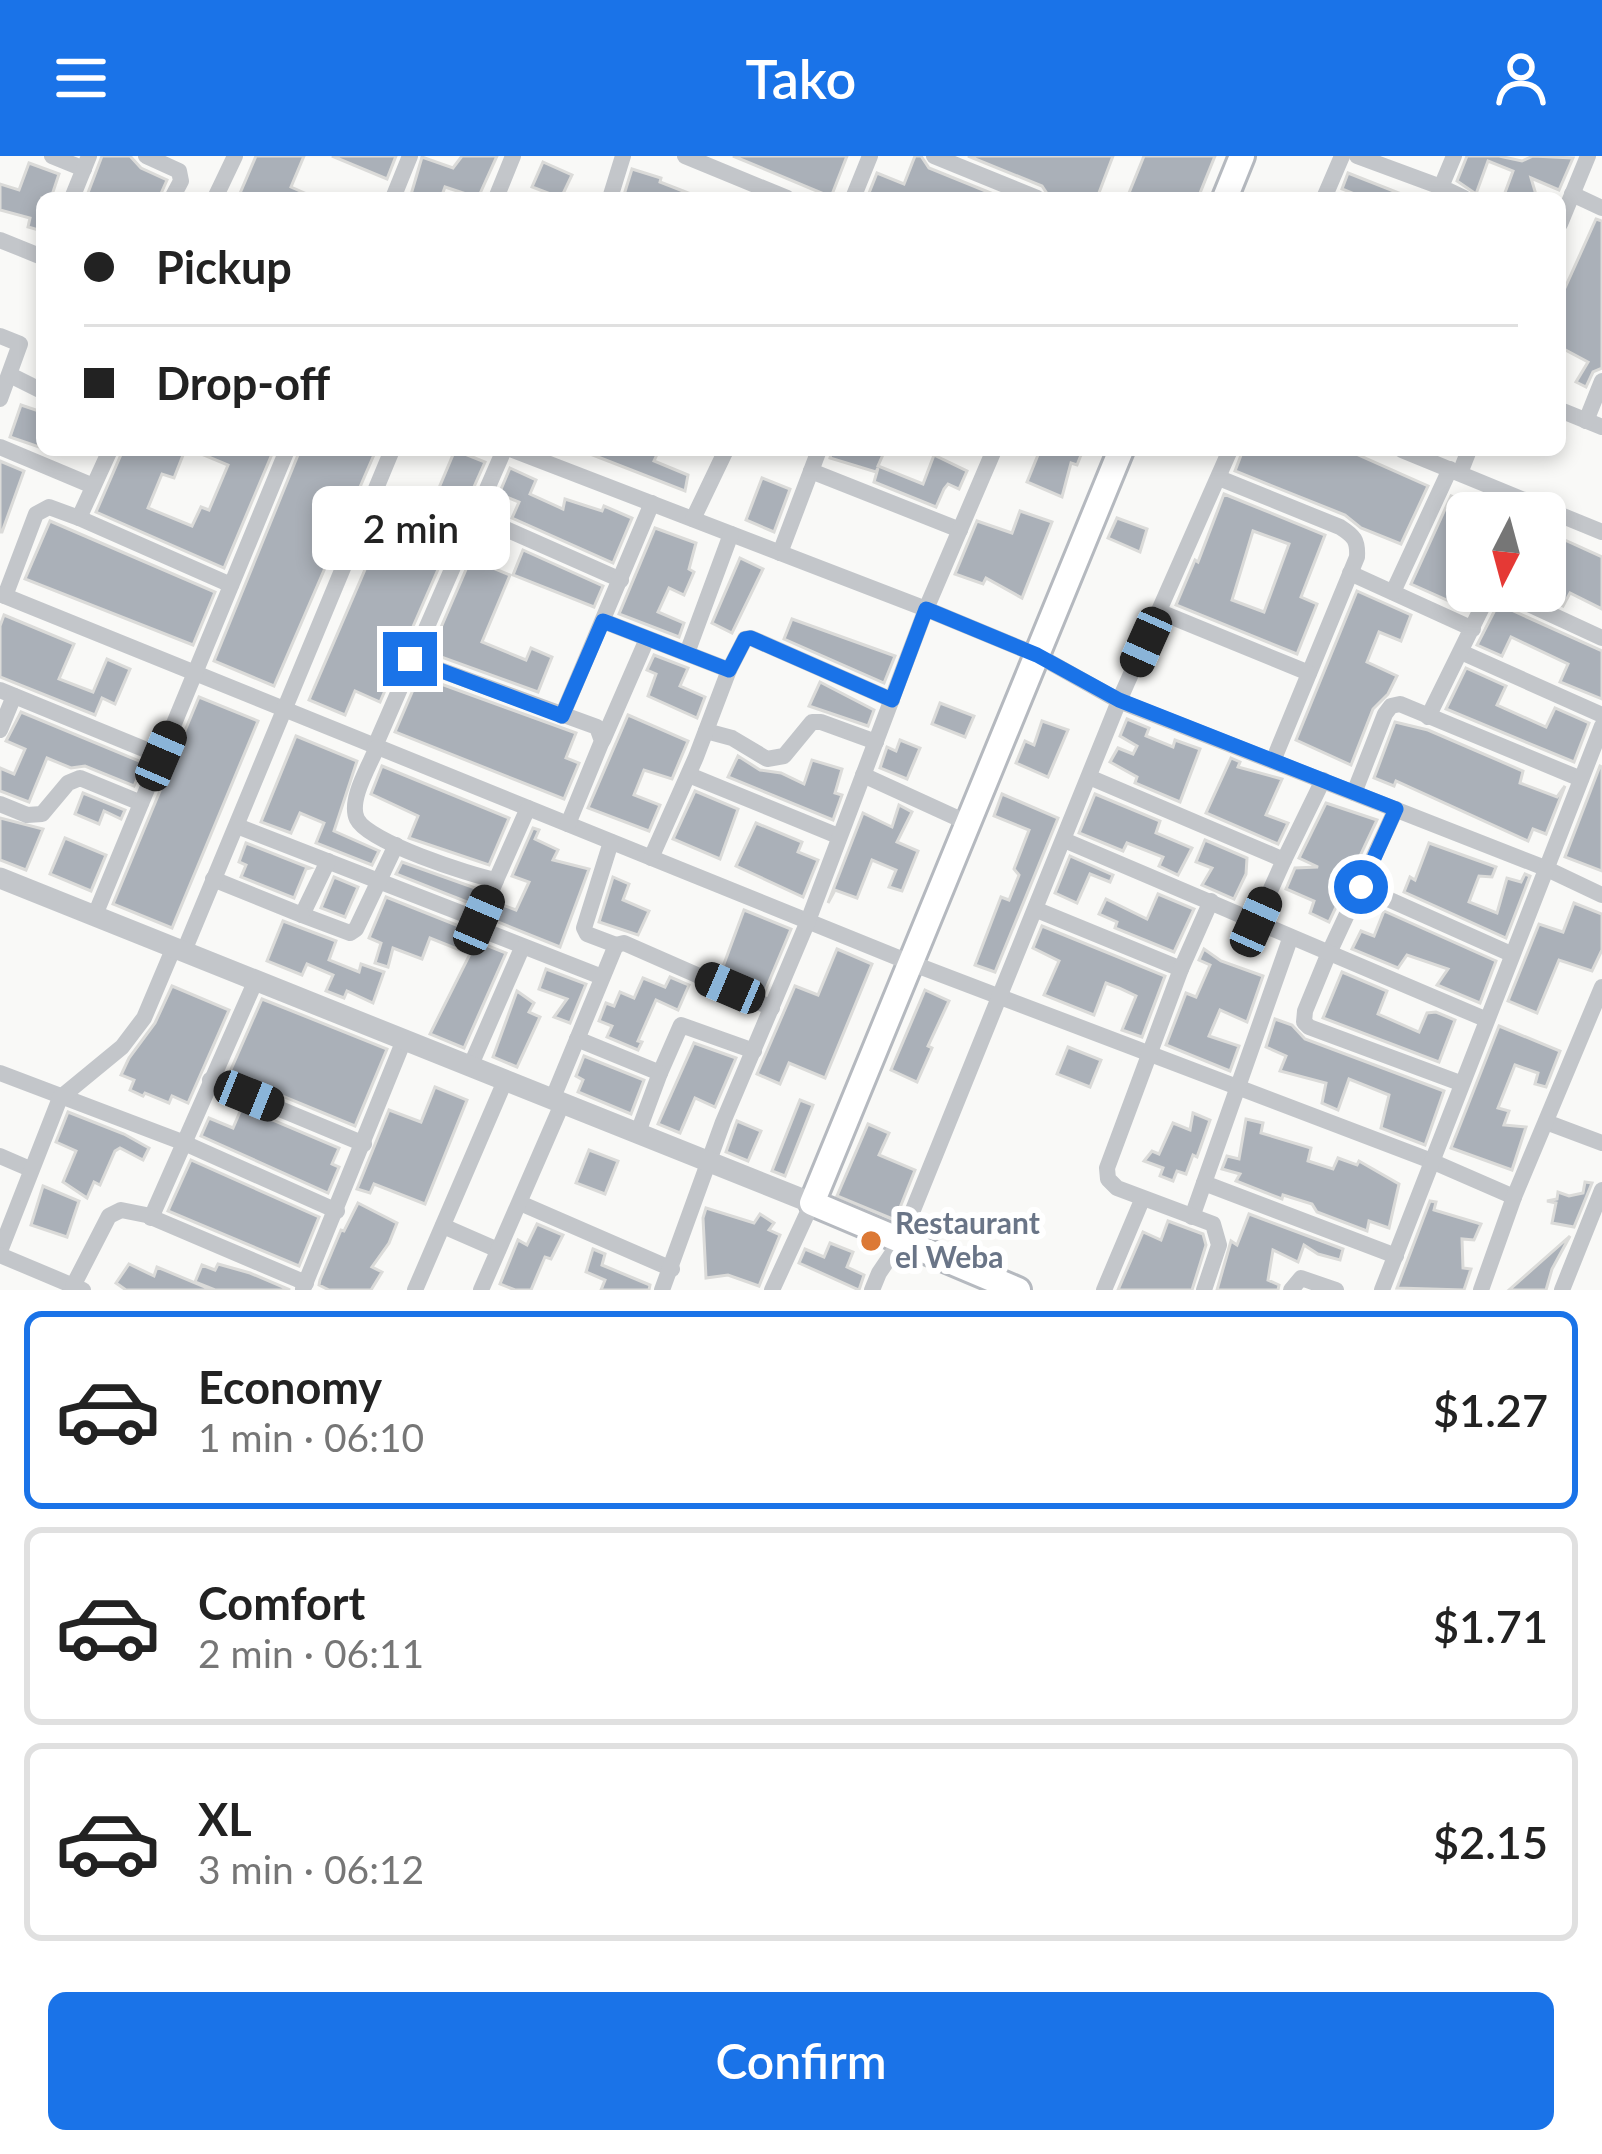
<!DOCTYPE html>
<meta charset="utf-8">
<style>
body{margin:0;font-family:Lato,sans-serif;background:#f2f2f2;color:#222;height:100vh;display:flex;flex-direction:column;font-size:45px;white-space:nowrap}
*{box-sizing:border-box;margin:0}
p{font-size:39px;color:#767676}
.icon{flex:none;width:66px;height:66px;fill:none;stroke:currentColor;stroke-width:2;stroke-linecap:round;stroke-linejoin:round}
.map{position:relative;height:1134px;overflow:hidden}
.panel{display:flex;flex-direction:column;background:#fff;flex:1}
.panel>*{flex:none}
.top-card{position:absolute;left:36px;top:36px;width:1530px;height:264px;border-radius:18px;box-shadow:0 6px 18px #0003;display:grid;align-content:center;height:264px;padding:0 48px;background:#fff}
.needle{width:78px;rotate:186deg}
.buttons{position:absolute;left:1446px;top:336px;display:grid;gap:24px}
.buttons a{display:grid;place-items:center;width:120px;height:120px;border-radius:18px;background:#fff;box-shadow:0 6px 18px #0003;font-size:60px}
.end{position:absolute;width:54px;height:54px;margin:-27px;border:15px solid #1a73e8;background:#fff;box-shadow:0 0 0 6px #fff}
.from{border-radius:50%}
.bubble{position:absolute;height:84px;border-radius:18px;background:#fff;box-shadow:0 6px 18px #0003;font-size:39px;font-weight:600;line-height:84px;text-align:center}
.car{position:absolute;width:36px;height:72px;margin:-36px -18px;border-radius:15px;box-shadow:0 0 9px 3px #0007;background:linear-gradient(#222 24%,#8ab4d8 0 40%,#222 0 76%,#8ab4d8 0 86%,#222 0)}
.top-card b{display:flex;align-items:center;gap:42px;height:114px;font-size:45px}
.top-card b+b{border-top:3px solid #e0e0e0}
.top-card i{width:30px;height:30px;background:#222}
ul{padding:21px 0 0;list-style:none}
li{display:flex;align-items:center;gap:36px;height:198px;margin:0 24px 18px;padding:0 24px;border:6px solid #e0e0e0;border-radius:18px}
li div{flex:1}
li b{display:block;font-size:45px}
li em{font-style:normal;font-weight:600}
li.active{border-color:#1a73e8}
li>.icon{width:108px;height:108px;stroke-width:1.5}
.action{display:flex;gap:24px;margin-top:auto;padding:24px 48px}
.action a{flex:1;height:138px;border-radius:18px;background:#1a73e8;color:#fff;font-size:48px;font-weight:600;line-height:138px;text-align:center}
header{display:flex;justify-content:space-between;align-items:center;height:156px;padding:0 48px;background:#1a73e8;color:#fff;font-size:54px;font-weight:600}
.map>svg:first-child{display:block}
.building{fill:#aab0b8;stroke:#dbdbd9;stroke-width:3;fill-rule:evenodd}
.lines{fill:none;stroke-linecap:round;stroke-linejoin:round}
.secondary-casing{stroke:#b5b9bf;stroke-width:30}
.minor{stroke:#c3c6ca;stroke-width:16}
.tertiary{stroke:#c3c6ca;stroke-width:21}
.secondary{stroke:#fff;stroke-width:24}
.route{stroke:#1a73e8;stroke-width:15}
.poi-dot{fill:#dc7935;stroke:#fff;stroke-width:4.5}
.labels{text-anchor:middle;stroke-width:12;stroke-linejoin:round;paint-order:stroke}
.poi-label{font-size:30px;font-weight:bold;fill:#6a7587;stroke:#fff;text-anchor:start}
</style>
<header><svg class="icon" aria-label="menu" viewBox="0 0 24 24"><path d="M4 6h16M4 12h16M4 18h16"/></svg>Tako<svg class="icon" aria-label="person" viewBox="0 0 24 24"><circle cx="12" cy="8" r="4"/><path d="M4 21q1-7 8-7t8 7"/></svg></header>
<div class="map">
<svg width="1602" height="1134" viewBox="0 0 1602 1134">
<rect width="100%" height="100%" fill="#f9f9f7"/>
<!-- building -->
<g class="building">
<path d="M102,0H130L141,12L167,24L159,42H86Z"/>
<path d="M256,0H304L291,31L316,42H238Z"/>
<path d="M332,0H396L387,23Z"/>
<path d="M462,0H497L478,42L445,31L441,42H410L422,1L453,12Z"/>
<path d="M733,0H847L831,41Z"/>
<path d="M915,0H921L929,12L1003,42H867L877,17L904,28Z"/>
<path d="M968,0H1113L1097,42H1050L1042,30Z"/>
<path d="M1144,0H1215L1198,42H1127Z"/>
<path d="M1467,0H1499L1522,5L1533,0L1573,2L1559,34L1531,22L1537,42H1503L1513,15L1488,5L1476,38L1457,25Z"/>
<path d="M543,6L572,19L561,42L532,31Z"/>
<path d="M29,7L59,18L51,42H42V75L28,71L30,62L0,54V28L19,34Z"/>
<path d="M632,13L661,22L660,26L701,42H623Z"/>
<path d="M1348,17L1409,41V42H1364L1342,33Z"/>
<path d="M1596,63L1602,65V212L1593,216L1586,231L1576,226L1588,206L1560,191V143Z"/>
<path d="M21,249L42,256L39,291L10,281Z"/>
<path d="M123,294H185L174,322L162,318L148,352L192,370L201,351L209,354L228,309L192,294H263L272,298L224,412L96,356Z"/>
<path d="M300,294H376L274,530L214,505Z"/>
<path d="M455,294L485,306L465,351L436,339Z"/>
<path d="M580,294H659L654,305L688,319L685,335Z"/>
<path d="M832,294H885L878,310L923,328L934,299L967,315L959,333L948,328L944,333L936,351L874,326L878,312L876,316L830,302Z"/>
<path d="M1040,294H1083L1077,309L1071,307L1062,341L1027,326Z"/>
<path d="M1243,294H1347L1428,330L1401,388L1361,372L1345,359L1235,315Z"/>
<path d="M0,305L24,315L2,376H0Z"/>
<path d="M510,312L536,324L530,338L563,353L565,343L602,355L604,350L632,362L613,407L512,362L519,346L499,338Z"/>
<path d="M762,322L790,333L774,376L746,364Z"/>
<path d="M400,332L425,342L421,351L457,370L380,546L355,535L345,559L309,544Z"/>
<path d="M1224,338L1325,379L1301,441L1317,448L1297,498L1176,449L1195,404L1198,406ZM1253,375L1289,388L1264,456L1232,444Z"/>
<path d="M1451,340L1490,357H1467V435H1476L1467,453L1411,428Z"/>
<path d="M1020,355L1052,366L1022,442L986,422L983,428L955,418L977,365L1012,377Z"/>
<path d="M1117,362L1147,373L1140,396L1108,382Z"/>
<path d="M50,365L215,436L193,489L25,423Z"/>
<path d="M655,372L696,387L689,413L694,416L684,439L669,432L658,456L684,467L679,481L619,458Z"/>
<path d="M1545,375L1602,401V453L1570,437L1563,450L1530,435H1545Z"/>
<path d="M480,381L486,385L476,405L510,419L482,486L526,504L531,492L552,501L538,536L430,497Z"/>
<path d="M523,394L603,430L594,451L513,419Z"/>
<path d="M740,402L763,413L732,477L712,467Z"/>
<path d="M1357,435L1411,459L1401,485L1379,476L1367,506L1397,520L1388,538L1373,553L1351,609L1296,584Z"/>
<path d="M1498,448L1602,495V543L1560,526L1568,508L1511,481L1502,500L1477,489Z"/>
<path d="M4,459L74,488L59,523L93,536L107,503L130,513L115,548L102,542L95,559L0,521V470Z"/>
<path d="M792,463L895,500L884,527L784,483Z"/>
<path d="M654,499L688,512L680,530L705,541L697,562L648,540L656,518L647,514Z"/>
<path d="M1466,512L1506,530L1497,549L1546,571L1555,552L1589,567L1574,606L1446,553Z"/>
<path d="M419,520L576,577L566,602L579,607L564,643L395,576Z"/>
<path d="M820,526L874,554L868,570L809,550Z"/>
<path d="M199,541L258,565L172,772L113,748Z"/>
<path d="M940,547L974,560L965,581L932,568Z"/>
<path d="M21,556L144,607L134,630L85,610L71,612L47,602L29,646L0,635V612L14,618L25,593L6,585Z"/>
<path d="M628,559L688,585L672,623L644,614L634,639L660,649L649,675L588,652Z"/>
<path d="M1127,563L1149,572L1146,580L1173,591L1175,584L1200,593L1180,646L1135,627L1137,621L1110,606L1118,592L1133,598L1137,590L1120,580Z"/>
<path d="M1042,565L1068,574L1048,621L1016,607L1025,585L1034,589Z"/>
<path d="M1395,566L1428,574L1523,615L1520,627L1557,641L1565,630L1546,678L1533,673L1528,685L1396,625L1394,630L1374,622Z"/>
<path d="M296,580L357,605L334,675L379,695L372,709L316,687L324,667L300,657L291,677L261,666Z"/>
<path d="M900,584L920,592L907,623L880,612L887,591L896,595Z"/>
<path d="M738,600L760,614L781,617L804,628L812,604L842,613L835,637L842,639L833,664L728,621Z"/>
<path d="M1231,602L1240,606L1238,611L1282,623L1266,659L1288,667L1278,688L1206,657Z"/>
<path d="M382,610L509,662L489,709L409,682L418,660L371,638Z"/>
<path d="M1600,610L1602,611V715L1565,701Z"/>
<path d="M695,635L738,653L720,703L673,683Z"/>
<path d="M83,637L125,654L121,663L104,655L99,668L75,658Z"/>
<path d="M1002,638L1058,662L995,816L975,809L1001,741L1009,744L1019,719L1014,713L1029,674L994,660Z"/>
<path d="M1095,638L1160,665L1156,677L1192,692L1178,719L1159,710L1163,701L1127,687L1123,695L1079,677Z"/>
<path d="M1326,647L1377,664L1329,766L1310,757L1314,745L1286,733L1295,712L1318,711L1299,702Z"/>
<path d="M899,649L912,656L897,686L918,695L902,735L889,731L896,714L872,704L857,742L835,734L828,747L863,657L892,671Z"/>
<path d="M0,662L43,673L26,714L0,704Z"/>
<path d="M756,667L802,686L798,696L818,704L803,741L736,710Z"/>
<path d="M533,672L539,674L535,683L558,694L553,704L589,713L560,791L493,764L500,748L516,754L529,726L512,720Z"/>
<path d="M65,682L106,699L91,735L50,718Z"/>
<path d="M1205,684L1247,702L1246,718L1234,743L1202,729L1212,712L1196,706Z"/>
<path d="M246,687L310,712L306,713L294,742L241,721L246,709L239,706Z"/>
<path d="M1429,687L1496,711L1492,721L1479,720L1469,746L1497,757L1507,722L1521,726L1525,718L1530,720L1506,782L1404,736L1410,721L1415,724Z"/>
<path d="M1070,700L1113,719L1110,726L1090,718L1077,747L1055,737Z"/>
<path d="M402,706L478,733L472,748L396,718Z"/>
<path d="M334,721L358,731L345,761L321,752Z"/>
<path d="M613,721L629,728L623,744L649,755L638,779L599,766Z"/>
<path d="M1158,738L1194,753L1174,796L1115,772L1117,766L1099,758L1106,743L1147,763Z"/>
<path d="M386,741L464,772L471,783L506,797L464,892L430,878L470,798L430,782L422,803L393,792L388,811L375,807L381,787L369,782Z"/>
<path d="M1574,747L1602,758V794L1592,815L1559,804L1537,857L1508,845L1539,768L1563,776Z"/>
<path d="M744,754L791,773L765,835L721,816Z"/>
<path d="M1384,755L1496,805L1480,847L1437,829L1448,813L1407,799L1398,812L1352,793L1361,775L1374,780Z"/>
<path d="M283,765L336,785L329,804L359,816L361,808L384,816L373,847L347,835L344,842L326,835L333,819L307,808L302,819L267,805Z"/>
<path d="M1042,770L1165,820L1142,881L1122,874L1136,840L1119,832L1106,827L1094,859L1044,839L1059,805L1033,792Z"/>
<path d="M837,793L872,808L825,922L789,907L780,928L757,918L795,830L818,839Z"/>
<path d="M1204,793L1221,805L1263,820L1247,866L1220,854L1209,880L1239,890L1230,915L1166,889L1186,837L1196,841L1210,809L1199,804Z"/>
<path d="M546,813L586,828L570,867L554,861L567,843L539,833Z"/>
<path d="M1342,816L1387,835L1378,858L1419,876L1427,857L1436,856L1455,864L1439,906L1323,862Z"/>
<path d="M670,821L689,829L678,854L656,844L638,885L642,886L638,894L607,881L612,870L599,865L606,847L614,850L620,836L634,842L643,822L665,831Z"/>
<path d="M172,830L229,854L188,947L172,940L169,947L145,937L143,940L130,934L134,924L121,919L129,902L155,867Z"/>
<path d="M925,834L949,845L928,890L932,892L917,926L891,914Z"/>
<path d="M517,835L534,847L529,856L540,861L517,911L493,901Z"/>
<path d="M262,843L387,893L355,970L229,918Z"/>
<path d="M1275,863L1292,869L1305,883L1444,935L1425,989L1381,972L1389,939L1349,923L1338,954L1322,947L1326,927L1280,915L1286,900L1266,891Z"/>
<path d="M1499,870L1560,895L1546,931L1535,928L1538,917L1515,909L1498,952L1509,955L1504,969L1526,971L1512,1014L1451,992Z"/>
<path d="M694,887L736,902L715,951L695,942L680,977L658,968Z"/>
<path d="M1068,891L1101,904L1090,931L1057,918Z"/>
<path d="M584,900L644,924L631,958L578,936L583,924L576,920Z"/>
<path d="M435,931L467,944L425,1048L374,1028L370,1037L357,1033L389,954L421,966Z"/>
<path d="M800,944L813,949L785,1020L772,1015Z"/>
<path d="M242,951L339,992L332,1008L339,1011L328,1037L201,980L209,962L233,972Z"/>
<path d="M68,956L124,978L149,992L143,1004L120,992L115,995L100,1029L94,1026L87,1042L63,1026L76,995L56,986Z"/>
<path d="M1193,957L1210,964L1197,1001L1193,999L1186,1018L1177,1015L1173,1025L1160,1020L1163,1012L1144,1005L1152,995L1159,998L1173,967L1190,974Z"/>
<path d="M1246,963L1263,967L1261,977L1311,992L1308,1005L1333,1013L1338,1002L1357,1009L1359,1005L1399,1028L1389,1072L1369,1065L1367,1075L1317,1056L1312,1048L1283,1039L1282,1043L1236,1025L1240,1018L1222,1013L1227,1000L1239,1003Z"/>
<path d="M737,965L761,975L748,1005L726,996Z"/>
<path d="M868,968L889,977L879,999L915,1014L895,1064L837,1040Z"/>
<path d="M589,994L618,1005L605,1038L576,1027Z"/>
<path d="M191,1004L319,1061L299,1110L168,1055Z"/>
<path d="M1585,1026L1592,1027L1574,1071L1552,1067L1556,1047L1547,1045L1557,1043L1558,1036L1569,1040L1583,1037Z"/>
<path d="M43,1030L79,1045L67,1081L31,1069Z"/>
<path d="M1430,1045L1436,1046L1434,1054L1481,1068L1474,1084L1462,1083L1463,1112L1471,1113L1464,1134L1397,1132Z"/>
<path d="M358,1047L397,1067L389,1087L372,1111L382,1116L371,1134H329L319,1129L320,1124L341,1074L344,1075Z"/>
<path d="M706,1052L754,1067L760,1058L774,1067L769,1074L780,1079L759,1130L728,1119L706,1122L703,1062Z"/>
<path d="M1249,1058L1343,1093L1340,1104L1318,1098L1304,1089L1298,1106L1273,1094L1268,1124L1279,1129L1278,1134H1217L1231,1085L1237,1089Z"/>
<path d="M1168,1065L1203,1078L1206,1089L1192,1134H1118L1143,1076L1161,1084Z"/>
<path d="M537,1068L563,1079L551,1103L545,1101L531,1134H515L500,1128L518,1084L527,1089Z"/>
<path d="M1570,1080L1552,1113L1546,1134H1509Z"/>
<path d="M830,1087L853,1096L847,1111L864,1119L859,1134L799,1107L805,1093L824,1101Z"/>
<path d="M593,1093L605,1098L602,1109L650,1129L649,1134H601L605,1124L586,1116Z"/>
<path d="M129,1108L154,1120L157,1111L212,1134H126L116,1127Z"/>
<path d="M218,1108L250,1117L290,1134H215L195,1126L202,1109L215,1114Z"/>
</g>
<g class="lines">
<defs>
<g id="secondary">
<path d="M1225,42L1242,0"/>
<path d="M1018,1134L812,1047L1121,294"/>
</g>
</defs>
<!-- secondary casing -->
<use href="#secondary" class="secondary-casing"/>
<!-- minor -->
<g class="minor">
<path d="M52,0L84,13"/>
<path d="M146,0L179,15L181,25L172,42"/>
<path d="M685,0L787,42"/>
<path d="M934,0L1037,42"/>
<path d="M1357,0L1441,31"/>
<path d="M1454,0L1441,31L1464,42"/>
<path d="M1572,38L1602,52"/>
<path d="M72,42L89,0"/>
<path d="M215,42L235,0"/>
<path d="M393,42L410,0"/>
<path d="M496,42L513,0"/>
<path d="M610,42L623,0"/>
<path d="M853,42L870,0"/>
<path d="M1324,42L1342,0"/>
<path d="M1560,68L1588,0"/>
<path d="M0,84L42,101"/>
<path d="M0,180L20,188L0,243"/>
<path d="M10,219L42,235"/>
<path d="M1560,254L1602,271"/>
<path d="M1586,265L1602,225"/>
<path d="M0,291L93,330"/>
<path d="M110,294L79,362L231,429"/>
<path d="M513,294L926,453L1037,499L1119,545L1545,712L1602,739"/>
<path d="M1402,294L1602,376"/>
<path d="M811,315L960,374"/>
<path d="M1460,317L1469,294"/>
<path d="M1219,322L1340,371C1354,380 1358,384 1357,401L1273,605"/>
<path d="M474,359L621,424"/>
<path d="M693,363L726,294"/>
<path d="M780,397L819,294"/>
<path d="M1350,417L1473,473"/>
<path d="M1500,435L1602,482"/>
<path d="M1393,436L1450,313"/>
<path d="M0,438L911,807L1429,1004L1514,1041"/>
<path d="M5,440L36,358L49,351L79,362"/>
<path d="M1160,456L1309,517"/>
<path d="M603,465L729,514L745,483L751,482L892,544"/>
<path d="M1461,496L1602,559"/>
<path d="M687,497L731,378"/>
<path d="M410,503L597,571L602,585L568,668"/>
<path d="M0,534L161,600"/>
<path d="M562,560L652,347"/>
<path d="M1428,561L1490,435"/>
<path d="M0,574L14,540"/>
<path d="M706,575L732,582L767,603L784,600L812,566H821L876,586"/>
<path d="M603,584L647,483"/>
<path d="M375,590L504,294"/>
<path d="M377,591C370,609 348,644 357,663C368,686 470,719 496,724L528,652"/>
<path d="M689,619L838,680"/>
<path d="M863,619L968,667"/>
<path d="M1089,621L1284,704L1256,766"/>
<path d="M1354,637L1385,558L1391,550L1400,548L1581,623"/>
<path d="M0,648L27,659L42,658L68,627L80,622L141,647"/>
<path d="M1396,653L1328,799L1305,855L1304,866L1309,871L1460,927"/>
<path d="M237,670L479,764L477,772L602,821"/>
<path d="M1064,684L1485,863"/>
<path d="M651,702L696,601L729,514"/>
<path d="M1284,704L1323,624"/>
<path d="M328,705L302,759L350,777L356,773L396,689"/>
<path d="M213,723L302,759"/>
<path d="M1361,731L1511,798"/>
<path d="M1037,754L1181,813"/>
<path d="M95,759L287,294"/>
<path d="M479,764L496,724"/>
<path d="M616,789L624,787L772,852"/>
<path d="M184,795L392,294"/>
<path d="M577,883L660,917L681,869L754,895"/>
<path d="M470,911L522,792"/>
<path d="M0,917L182,986L337,1055"/>
<path d="M210,924L364,988"/>
<path d="M552,944L616,789L587,778L584,772L611,686"/>
<path d="M1546,966L1602,987"/>
<path d="M637,979L660,917"/>
<path d="M0,1000L30,1013"/>
<path d="M1204,1027L1396,1100"/>
<path d="M520,1047L672,1113"/>
<path d="M1192,1061L1290,783"/>
<path d="M151,1062L256,824"/>
<path d="M443,1070L498,1094"/>
<path d="M0,1095L60,942L122,891L144,862L174,791"/>
<path d="M0,1099L83,1134"/>
<path d="M73,1130L109,1060L121,1054L146,1059L306,1127"/>
<path d="M303,1133L404,884"/>
<path d="M415,1134L505,925"/>
<path d="M481,1134L562,948"/>
<path d="M662,1134L723,966L808,765L926,453L994,294"/>
<path d="M772,1134L812,1047"/>
<path d="M872,1134L879,1117L900,1086L1119,545L1230,294"/>
<path d="M1104,1134L1142,1044"/>
<path d="M1204,1134L1219,1089L1213,1068L1117,1032L1108,1023L1107,1012L1181,813L1211,745"/>
<path d="M1291,1134L1301,1122L1336,1134"/>
<path d="M1382,1134L1602,570"/>
<path d="M1481,1134L1514,1041L1602,831"/>
<path d="M1562,1134L1602,1034"/>
</g>
<!-- tertiary -->
<path class="tertiary" d="M0,722L812,1047"/>
<!-- secondary -->
<use href="#secondary" class="secondary"/>
</g>
<g class="lines">
<!-- route -->
<path class="route" d="M410,503L562,560L603,465L729,514L745,483L751,482L892,544L926,453L1037,499L1119,544L1396,653L1361,731"/>
</g>
<!-- markers -->
<circle class="poi-dot" cx="871" cy="1085" r="12"/>
<g class="labels">
<!-- poi labels -->
<g class="poi-label">
<text x="895" y="1078">Restaurant<tspan x="895" dy="34">el Weba</tspan></text>
</g>
</g>
</svg>
<div class="buttons">
<a><svg class="needle" viewBox="-14 -14 28 28"><path d="M0-13l5 13h-10z" fill="#e53935"/><path d="M0 13l5-13h-10z" fill="#767676"/></svg></a>
</div>
<i class="end from" style="left:1361px;top:731px"></i>
<i class="end" style="left:410px;top:503px"></i>
<div class="bubble" style="left:312px;top:330px;width:198px">2 min</div>
<i class="car" style="left:1146px;top:486px;rotate:204deg"></i>
<i class="car" style="left:161px;top:600px;rotate:23deg"></i>
<i class="car" style="left:479px;top:764px;rotate:23deg"></i>
<i class="car" style="left:1256px;top:766px;rotate:24deg"></i>
<i class="car" style="left:730px;top:832px;rotate:293deg"></i>
<i class="car" style="left:249px;top:940px;rotate:112deg"></i>
<div class="top-card">
<b><i class="from"></i>Pickup</b>
<b><i></i>Drop-off</b>
</div>
</div>
<section class="panel">
<ul>
<li class="active"><svg class="icon" aria-label="car" viewBox="0 0 24 24"><path d="M5 17H2v-5l4-1 3-4h7l3 4 3 1v5h-3M9 17h6M6 11h13"/><circle cx="7" cy="17" r="2"/><circle cx="17" cy="17" r="2"/></svg><div><b>Economy</b><p>1 min · 06:10</p></div><em>$1.27</em></li>
<li><svg class="icon" aria-label="car" viewBox="0 0 24 24"><path d="M5 17H2v-5l4-1 3-4h7l3 4 3 1v5h-3M9 17h6M6 11h13"/><circle cx="7" cy="17" r="2"/><circle cx="17" cy="17" r="2"/></svg><div><b>Comfort</b><p>2 min · 06:11</p></div><em>$1.71</em></li>
<li><svg class="icon" aria-label="car" viewBox="0 0 24 24"><path d="M5 17H2v-5l4-1 3-4h7l3 4 3 1v5h-3M9 17h6M6 11h13"/><circle cx="7" cy="17" r="2"/><circle cx="17" cy="17" r="2"/></svg><div><b>XL</b><p>3 min · 06:12</p></div><em>$2.15</em></li>
</ul>
<div class="action"><a>Confirm</a></div>
</section>
